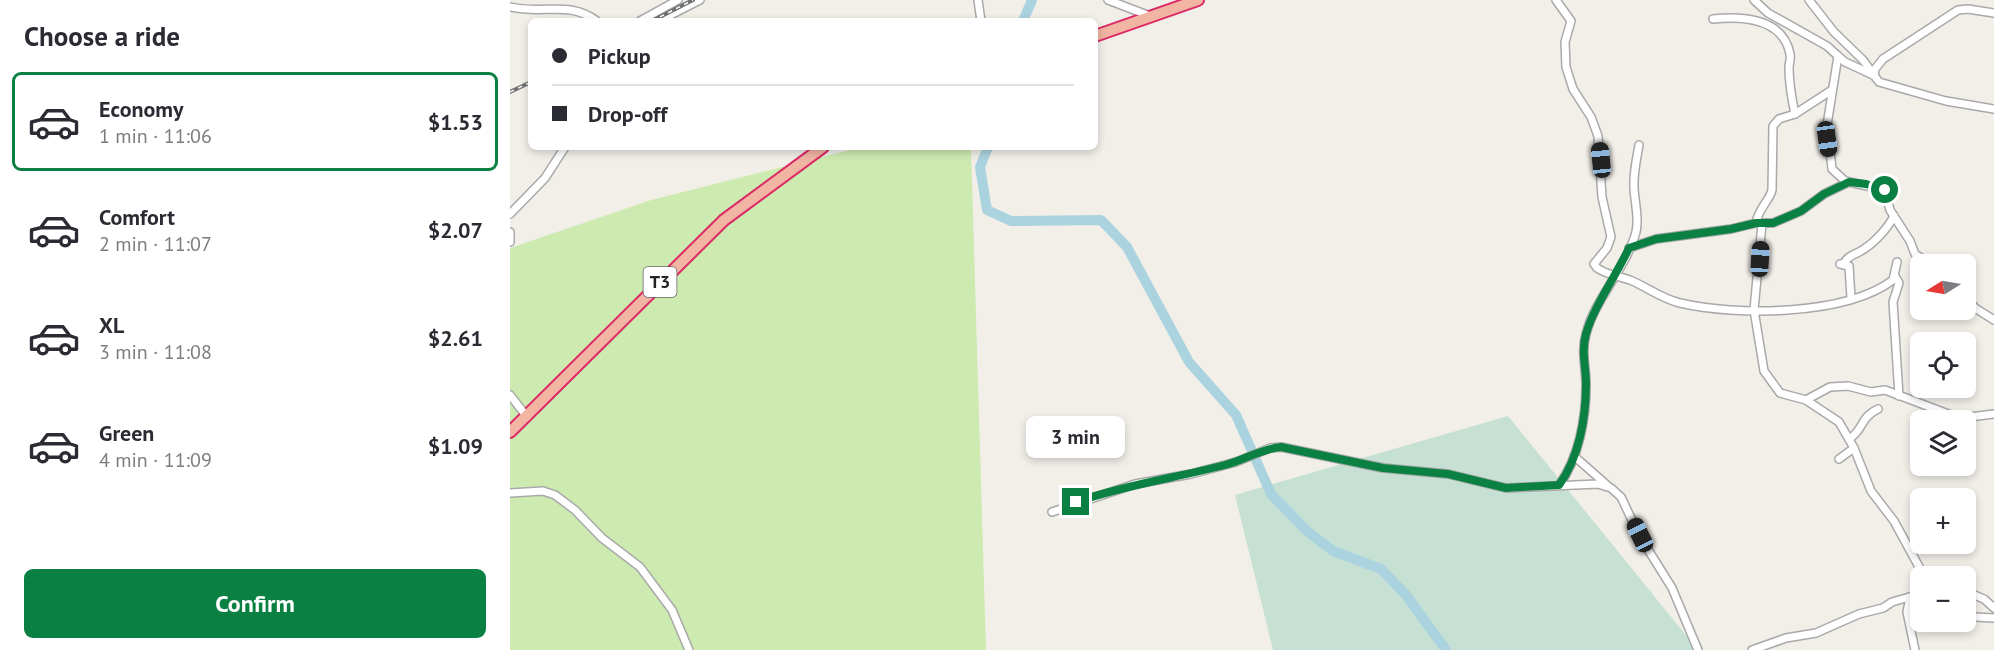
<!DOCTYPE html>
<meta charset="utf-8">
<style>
body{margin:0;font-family:"PT Sans",sans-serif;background:#f2f2f3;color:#2b2b33;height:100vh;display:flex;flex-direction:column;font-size:22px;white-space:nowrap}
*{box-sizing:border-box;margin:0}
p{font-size:20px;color:#7c7c81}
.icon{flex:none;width:33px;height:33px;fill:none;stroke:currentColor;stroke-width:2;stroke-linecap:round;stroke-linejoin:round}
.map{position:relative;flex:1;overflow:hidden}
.details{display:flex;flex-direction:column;background:#fff;width:510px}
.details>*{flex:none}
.banner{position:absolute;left:18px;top:18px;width:570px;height:132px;border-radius:9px;box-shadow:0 3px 9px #0003;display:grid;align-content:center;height:132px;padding:0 24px;background:#fff}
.needle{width:39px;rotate:259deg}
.controls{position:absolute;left:1400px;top:254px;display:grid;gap:12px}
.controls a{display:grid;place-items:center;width:66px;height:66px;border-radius:9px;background:#fff;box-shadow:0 3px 9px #0003;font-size:30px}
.end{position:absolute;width:27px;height:27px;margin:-14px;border:8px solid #0b8043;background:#fff;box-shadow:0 0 0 3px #fff}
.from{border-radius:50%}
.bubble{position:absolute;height:42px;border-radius:9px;background:#fff;box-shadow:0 3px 9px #0003;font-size:20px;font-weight:600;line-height:42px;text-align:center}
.car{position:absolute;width:18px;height:36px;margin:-18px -9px;border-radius:8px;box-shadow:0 0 4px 2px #0007;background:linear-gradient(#222 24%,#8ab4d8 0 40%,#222 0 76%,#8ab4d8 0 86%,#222 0)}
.banner b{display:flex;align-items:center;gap:21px;height:57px;font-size:22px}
.banner b+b{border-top:2px solid #e1e1e2}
.banner i{width:15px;height:15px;background:#2b2b33}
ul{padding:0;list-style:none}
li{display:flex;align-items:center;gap:18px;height:99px;margin:0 12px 9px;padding:0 12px;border:3px solid transparent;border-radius:9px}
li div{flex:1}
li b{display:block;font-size:22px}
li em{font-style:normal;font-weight:600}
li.on{border-color:#0b8043}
li>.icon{width:54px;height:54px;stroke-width:1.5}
h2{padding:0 24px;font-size:27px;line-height:72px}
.action{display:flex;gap:12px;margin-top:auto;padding:12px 24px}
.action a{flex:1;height:69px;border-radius:9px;background:#0b8043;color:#fff;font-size:24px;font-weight:600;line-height:69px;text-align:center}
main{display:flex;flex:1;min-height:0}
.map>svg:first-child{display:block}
.grass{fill:#cdebb0}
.wetland{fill:#c6e0d4}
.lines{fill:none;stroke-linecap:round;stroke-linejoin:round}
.river{stroke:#aad3df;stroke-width:10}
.minor-casing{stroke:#a9a9a9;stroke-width:10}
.trunk-casing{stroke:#dc2a67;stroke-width:14}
.minor{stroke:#fff;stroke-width:7}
.trunk{stroke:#f2b4a3;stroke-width:10}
.rail-casing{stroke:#707070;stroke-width:4}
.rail{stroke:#fff;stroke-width:1.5;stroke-dasharray:4.5;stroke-linecap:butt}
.route{stroke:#0b8043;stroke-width:8}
.labels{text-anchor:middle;stroke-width:5;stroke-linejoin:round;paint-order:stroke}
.shield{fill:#fff;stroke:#646464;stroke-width:1.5}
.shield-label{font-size:18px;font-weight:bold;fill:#222}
</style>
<main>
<section class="details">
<h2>Choose a ride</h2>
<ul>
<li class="on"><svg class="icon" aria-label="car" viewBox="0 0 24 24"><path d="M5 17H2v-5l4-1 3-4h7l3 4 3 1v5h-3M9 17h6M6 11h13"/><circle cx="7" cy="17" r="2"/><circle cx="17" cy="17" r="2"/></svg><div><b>Economy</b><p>1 min · 11:06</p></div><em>$1.53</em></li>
<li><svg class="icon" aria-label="car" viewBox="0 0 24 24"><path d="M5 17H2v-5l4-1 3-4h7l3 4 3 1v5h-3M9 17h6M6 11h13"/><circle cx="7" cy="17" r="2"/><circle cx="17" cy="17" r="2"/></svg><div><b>Comfort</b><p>2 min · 11:07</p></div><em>$2.07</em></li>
<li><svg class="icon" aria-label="car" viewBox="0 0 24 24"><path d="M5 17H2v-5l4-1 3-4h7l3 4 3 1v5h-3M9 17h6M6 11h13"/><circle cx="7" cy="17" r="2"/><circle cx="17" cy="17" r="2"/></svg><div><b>XL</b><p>3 min · 11:08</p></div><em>$2.61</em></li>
<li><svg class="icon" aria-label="car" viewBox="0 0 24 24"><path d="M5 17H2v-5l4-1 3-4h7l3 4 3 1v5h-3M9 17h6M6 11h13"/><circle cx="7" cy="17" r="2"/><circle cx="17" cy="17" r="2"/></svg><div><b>Green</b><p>4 min · 11:09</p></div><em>$1.09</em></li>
</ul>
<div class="action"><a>Confirm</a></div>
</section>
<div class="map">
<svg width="1484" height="650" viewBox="0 0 1484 650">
<rect width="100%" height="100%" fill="#f2efe9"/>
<!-- grass -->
<path class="grass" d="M352,147H461L476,650H0V248L141,200Z"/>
<!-- wetland -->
<path class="wetland" d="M998,416L1188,650H763L725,495Z"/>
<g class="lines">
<!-- river -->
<g class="river">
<path d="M513,21L522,0"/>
<path d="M478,147L470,167L477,210L501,221L591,220L617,247L679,362L726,415L761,494L797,531L823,551L871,569L896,595L936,650"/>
</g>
<defs>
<g id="minor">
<path d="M468,0L471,21"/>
<path d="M598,0L640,16"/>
<path d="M1046,0L1061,21L1055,42L1056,67L1063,89L1081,117L1088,136L1092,197L1101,237L1097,248L1084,264L1087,268C1097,275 1108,276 1120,280C1137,287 1152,299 1170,303C1226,316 1335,316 1383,280L1387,262"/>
<path d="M1244,0L1258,13L1317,46L1328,56L1317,125L1322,169L1335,181L1375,190L1380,210L1400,241L1405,254L1420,264"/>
<path d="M1299,0L1324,32L1353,60L1369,82L1436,101L1484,109"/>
<path d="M0,7C35,15 58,0 87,21"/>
<path d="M1203,19C1232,16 1273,18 1280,54C1281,59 1279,63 1279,68C1279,82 1282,100 1285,114"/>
<path d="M130,21L168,0"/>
<path d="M149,21L190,0"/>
<path d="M1328,56L1335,62L1361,74"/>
<path d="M1364,76L1365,69L1373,59L1448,10L1458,9L1484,13"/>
<path d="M0,214L35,178L55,147"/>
<path d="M1246,223C1249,207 1259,202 1262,190L1263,126L1269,119L1285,114L1322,90"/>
<path d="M1252,224L1244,310L1254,371L1270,393L1296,400L1329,422L1344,448L1361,491L1384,521L1414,576"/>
<path d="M0,232V242"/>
<path d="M1119,248L1146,239L1221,229L1246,223H1263L1291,211L1314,194L1339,182"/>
<path d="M1334,263C1339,254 1346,255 1354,249C1365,242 1378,228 1384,216"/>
<path d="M1330,264L1339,266L1341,298"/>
<path d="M1385,276L1389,283L1383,302L1389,396"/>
<path d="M1455,296L1465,308L1484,320"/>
<path d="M0,395L17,417"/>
<path d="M1296,400L1320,387L1338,386L1361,392L1375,390L1441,415L1460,417L1484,414"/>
<path d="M1339,439C1354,430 1350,417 1368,409"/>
<path d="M1064,456L1098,486"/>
<path d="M1329,459L1344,448"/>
<path d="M1049,485C1069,458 1076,418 1076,385C1076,368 1071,351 1076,334C1085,298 1116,269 1126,232C1130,215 1123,198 1124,182C1124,170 1127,157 1129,145"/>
<path d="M0,493L33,491L45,495L65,510L92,538L130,567L162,610L179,650"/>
<path d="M542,512L625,484L681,474L726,462L760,448L771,447L873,468L938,474L996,488L1088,484L1101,488L1111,497L1129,535L1162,588L1188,650"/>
<path d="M1455,591L1474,599L1484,608"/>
<path d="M1400,597L1397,612L1405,650"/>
<path d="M1455,609L1465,617L1484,618"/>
<path d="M1242,650L1276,638L1306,633L1349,614L1373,608L1382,602L1410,594"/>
</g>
<g id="trunk">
<path d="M585,36L688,0"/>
<path d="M0,432L214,220L313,147"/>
</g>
</defs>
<!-- minor casing -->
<use href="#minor" class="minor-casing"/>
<!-- trunk casing -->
<use href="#trunk" class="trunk-casing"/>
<!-- minor -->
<use href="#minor" class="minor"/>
<!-- trunk -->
<use href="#trunk" class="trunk"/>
<defs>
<g id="rail">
<path d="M142,21L183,0"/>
<path d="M0,92L21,82"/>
</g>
</defs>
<!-- rail casing -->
<use href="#rail" class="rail-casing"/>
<!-- rail -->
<use href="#rail" class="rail"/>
</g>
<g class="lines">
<!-- route -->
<path class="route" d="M566,502C615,485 665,478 715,465C735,460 750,449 771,447L873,468L938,474L996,488L1049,485C1069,458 1076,418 1076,384C1076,367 1071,351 1076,334C1083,308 1107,274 1119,248L1146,239L1221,229L1246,223H1263L1291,211L1314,194L1339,182L1356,184L1375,190"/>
</g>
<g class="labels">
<!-- shield labels -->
<rect class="shield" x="133.5" y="267" width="33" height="30" rx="4.5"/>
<g class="shield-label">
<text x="150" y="288">T3</text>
</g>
</g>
</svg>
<div class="controls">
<a><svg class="needle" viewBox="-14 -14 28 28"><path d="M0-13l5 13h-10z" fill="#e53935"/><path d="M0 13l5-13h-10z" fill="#7c7c81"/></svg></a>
<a><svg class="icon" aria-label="locate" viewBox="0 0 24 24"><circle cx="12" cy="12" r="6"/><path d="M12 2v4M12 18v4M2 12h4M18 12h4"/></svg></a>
<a><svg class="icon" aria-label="layers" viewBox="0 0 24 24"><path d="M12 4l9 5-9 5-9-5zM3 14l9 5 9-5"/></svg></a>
<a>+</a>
<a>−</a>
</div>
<i class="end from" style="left:1375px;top:190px"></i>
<i class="end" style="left:566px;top:502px"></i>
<div class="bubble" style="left:516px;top:416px;width:99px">3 min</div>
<i class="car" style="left:1317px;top:139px;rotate:172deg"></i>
<i class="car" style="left:1091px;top:160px;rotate:354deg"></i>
<i class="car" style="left:1250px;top:259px;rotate:3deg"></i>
<i class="car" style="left:1130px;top:535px;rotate:334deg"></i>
<div class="banner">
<b><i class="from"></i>Pickup</b>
<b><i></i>Drop-off</b>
</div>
</div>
</main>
